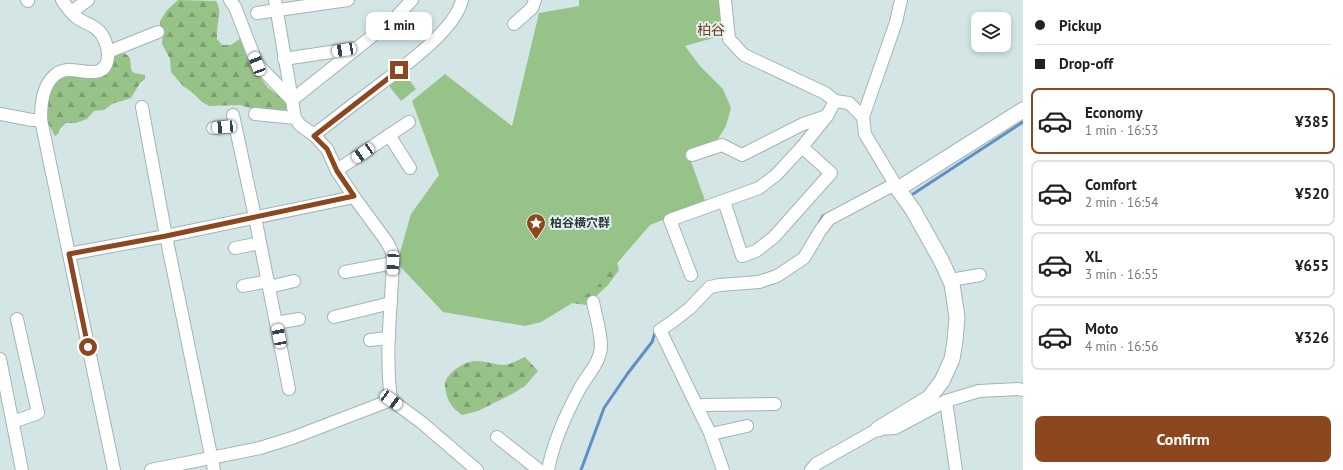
<!DOCTYPE html>
<meta charset="utf-8">
<style>
body{margin:0;font-family:"PT Sans","Noto Sans JP",sans-serif;background:#f6f6f6;color:#222;height:100vh;display:flex;flex-direction:column;font-size:15px;white-space:nowrap}
*{box-sizing:border-box;margin:0}
p{font-size:13px;color:#767676}
.icon{flex:none;width:22px;height:22px;fill:none;stroke:currentColor;stroke-width:2;stroke-linecap:round;stroke-linejoin:round}
.map{position:relative;flex:1;overflow:hidden}
.panel{display:flex;flex-direction:column;background:#fff;width:320px}
.panel>*{flex:none}
.guide{display:grid;align-content:center;height:88px;padding:0 12px;background:#fff}
.fabs{position:absolute;left:971px;top:12px;display:grid;gap:8px}
.fabs a{display:grid;place-items:center;width:40px;height:40px;border-radius:8px;background:#fff;box-shadow:0 2px 6px #0003;font-size:20px}
.end{position:absolute;width:18px;height:18px;margin:-9px;border:5px solid #8d471e;background:#fff;box-shadow:0 0 0 2px #fff}
.from{border-radius:50%}
.bubble{position:absolute;height:28px;border-radius:8px;background:#fff;box-shadow:0 2px 6px #0003;font-size:13px;font-weight:800;line-height:28px;text-align:center}
.car{position:absolute;width:12px;height:24px;margin:-12px -6px;border-radius:5px;box-shadow:0 0 3px 1px #0007;background:linear-gradient(#fff 24%,#345 0 40%,#fff 0 76%,#345 0 86%,#fff 0)}
.guide b{display:flex;align-items:center;gap:14px;height:38px;font-size:15px}
.guide b+b{border-top:1px solid #e0e0e0}
.guide i{width:10px;height:10px;background:#222}
ul{padding:0;list-style:none}
li{display:flex;align-items:center;gap:12px;height:66px;margin:0 8px 6px;padding:0 4px;border:2px solid #e0e0e0;border-radius:8px}
li div{flex:1}
li b{display:block;font-size:15px}
li em{font-style:normal;font-weight:800}
li.selected{border-color:#8d471e}
li>.icon{width:36px;height:36px;stroke-width:1.5}
.action{display:flex;gap:8px;margin-top:auto;padding:8px 12px}
.action a{flex:1;height:46px;border-radius:8px;background:#8d471e;color:#fff;font-size:16px;font-weight:800;line-height:46px;text-align:center}
main{display:flex;flex:1;min-height:0}
.map>svg:first-child{display:block}
.forest{fill:url(#forest-firs)}
.park{fill:#98c388}
.lines{fill:none;stroke-linecap:round;stroke-linejoin:round}
.stream{stroke:#628ec7;stroke-width:3}
.minor-casing{stroke:#a3b4b4;stroke-width:14}
.tertiary-casing{stroke:#a3b4b4;stroke-width:17}
.minor{stroke:#fff;stroke-width:12}
.tertiary{stroke:#fff;stroke-width:15}
.route{stroke:#8d471e;stroke-width:5}
.labels{text-anchor:middle;stroke-width:4;stroke-linejoin:round;paint-order:stroke}
.poi-label{font-size:12px;font-weight:bold;fill:#303737;stroke:#e0f2f2;text-anchor:start}
.quarter-label{font-size:14px;fill:#7c3d18;stroke:#e0f2f2}
</style>
<main>
<div class="map">
<svg width="1023" height="470" viewBox="0 0 1023 470">
<defs>
<pattern id="forest-firs" width="22" height="20" patternUnits="userSpaceOnUse"><rect width="22" height="20" fill="#98c388"/><path d="M5 1l3.5 6h-7zM16 11l3.5 6h-7z" fill="#7c9f70"/></pattern>
</defs>
<rect width="100%" height="100%" fill="#d3e5e5"/>
<!-- forest -->
<g class="forest">
<path d="M178,0L216,1C221,10 219,13 218,23C217,28 217,34 217,39L222,45H231L241,38L247,59L268,88L285,99L288,104L285,112L256,110L240,105L209,106L201,101L193,93L183,86L171,72L170,59L162,44L163,31L160,24V21L167,10Z"/>
<path d="M120,53L126,54L130,58C132,74 129,72 145,75V79L140,83L131,98L112,104L104,110L94,111L87,119L76,123H66L60,129L58,134L55,136L47,121L46,110L49,91L59,75L71,74L84,78H94L112,59L115,54Z"/>
<path d="M616,259L619,270L608,285L587,305L571,303Z"/>
<path d="M525,357L538,371L525,386L512,394L478,411L462,415C451,407 447,401 445,387C443,374 466,360 477,361C486,361 496,365 505,365C512,364 519,359 525,357Z"/>
</g>
<!-- park -->
<g class="park">
<path d="M579,0H730L726,1L720,36L685,46L700,66L723,89L731,108L726,126L718,139L688,153L706,203L650,225L594,290L541,322L525,326L443,312L397,263L411,214L439,175L412,101L445,74L512,126L539,13L579,6Z"/>
<path d="M405,74L416,89L401,101L389,86Z"/>
</g>
<g class="lines">
<!-- stream -->
<g class="stream">
<path d="M913,194L1023,122"/>
<path d="M819,223L823,216L829,213"/>
<path d="M581,470L604,408L628,373L652,342L656,330"/>
</g>
<defs>
<g id="minor">
<path d="M27,0L28,1"/>
<path d="M62,0C66,6 70,12 76,17C88,26 99,25 105,41C110,53 110,71 94,72C80,73 67,65 55,75C42,86 41,105 41,120L114,470"/>
<path d="M230,0L235,7L257,64L292,100L396,17L412,0"/>
<path d="M275,0L295,118L300,125L314,135L327,149L337,171L354,197L387,242L392,252L393,263C391,308 385,354 391,400L421,422L477,470"/>
<path d="M725,0L729,39L744,55L825,93L835,101"/>
<path d="M71,12L88,0"/>
<path d="M257,13L348,0"/>
<path d="M514,24L532,8L535,0"/>
<path d="M108,52L158,32"/>
<path d="M284,59L357,48"/>
<path d="M142,107L166,236L214,470"/>
<path d="M0,114L32,120H41"/>
<path d="M255,114L295,118"/>
<path d="M233,115L255,217L289,389"/>
<path d="M213,128L235,126"/>
<path d="M314,135C332,121 351,106 370,92C396,72 455,32 462,0"/>
<path d="M389,135L410,168"/>
<path d="M802,147L827,116L835,101L849,103L863,117"/>
<path d="M692,155L722,145L742,155L803,124L827,116"/>
<path d="M337,170L409,122"/>
<path d="M898,189L865,134L863,117L896,22L901,0"/>
<path d="M235,248L260,243"/>
<path d="M69,254L166,236L354,197"/>
<path d="M345,272L393,263"/>
<path d="M691,275L670,220L759,188L776,175L802,147L831,173L774,237L756,251L742,256L724,201"/>
<path d="M950,280L980,275"/>
<path d="M243,286L268,281"/>
<path d="M269,287L294,281"/>
<path d="M334,317L391,303"/>
<path d="M276,323L299,319"/>
<path d="M370,340L389,338"/>
<path d="M0,359L22,470"/>
<path d="M946,401L956,470"/>
<path d="M698,408L703,405L775,404"/>
<path d="M13,422L38,413L17,319"/>
<path d="M711,434L747,426"/>
<path d="M497,437L539,470"/>
<path d="M151,470L260,448L292,438L391,400"/>
<path d="M548,470C553,443 567,412 580,388C587,375 600,363 601,347C601,332 596,317 593,302"/>
<path d="M723,470L710,433L660,330L672,322L690,308L710,287L720,285L759,282L777,276L804,258L820,231L829,219L895,184"/>
<path d="M811,470L816,464L878,429L895,428L946,401L979,391L1018,389L1023,390"/>
</g>
<path id="tertiary" d="M878,429L929,398L942,381L952,359L955,341L957,317L952,284L941,260L913,210L898,189L1023,110"/>
</defs>
<!-- minor casing -->
<use href="#minor" class="minor-casing"/>
<!-- tertiary casing -->
<use href="#tertiary" class="tertiary-casing"/>
<!-- minor -->
<use href="#minor" class="minor"/>
<!-- tertiary -->
<use href="#tertiary" class="tertiary"/>
</g>
<g class="lines">
<!-- route -->
<path class="route" d="M88,347L69,254L166,236L354,196L337,171L327,149L314,136L399,70"/>
</g>
<!-- icons -->
<defs>
<symbol id="sight-pin" viewBox="-11 -11 22 30"><path d="M0 17L-7.5 6A9.5 9.5 0 1 1 7.5 6Z" fill="#8d471e" stroke="#e0f2f2"/><path d="M0-6L1.8-2.2L6-1.7L2.9 1.2L3.7 5.4L0 3.3L-3.7 5.4L-2.9 1.2L-6-1.7L-1.8-2.2Z" fill="#fff"/></symbol>
</defs>
<g fill-rule="evenodd">
<use href="#sight-pin" x="525" y="212" width="22" height="30"/>
</g>
<g class="labels">
<!-- poi labels -->
<g class="poi-label">
<text x="550" y="227">柏谷横穴群</text>
</g>
<!-- quarter labels -->
<g class="quarter-label">
<text x="711" y="35">柏谷</text>
</g>
</g>
</svg>
<div class="fabs">
<a><svg class="icon" aria-label="layers" viewBox="0 0 24 24"><path d="M12 4l9 5-9 5-9-5zM3 14l9 5 9-5"/></svg></a>
</div>
<i class="end from" style="left:88px;top:347px"></i>
<i class="end" style="left:399px;top:70px"></i>
<div class="bubble" style="left:366px;top:12px;width:66px">1 min</div>
<i class="car" style="left:344px;top:50px;rotate:261deg"></i>
<i class="car" style="left:257px;top:64px;rotate:339deg"></i>
<i class="car" style="left:224px;top:127px;rotate:266deg"></i>
<i class="car" style="left:363px;top:153px;rotate:236deg"></i>
<i class="car" style="left:393px;top:263px;rotate:183deg"></i>
<i class="car" style="left:279px;top:336px;rotate:349deg"></i>
<i class="car" style="left:391px;top:400px;rotate:126deg"></i>
</div>
<section class="panel">
<div class="guide">
<b><i class="from"></i>Pickup</b>
<b><i></i>Drop-off</b>
</div>
<ul>
<li class="selected"><svg class="icon" aria-label="car" viewBox="0 0 24 24"><path d="M5 17H2v-5l4-1 3-4h7l3 4 3 1v5h-3M9 17h6M6 11h13"/><circle cx="7" cy="17" r="2"/><circle cx="17" cy="17" r="2"/></svg><div><b>Economy</b><p>1 min · 16:53</p></div><em>¥385</em></li>
<li><svg class="icon" aria-label="car" viewBox="0 0 24 24"><path d="M5 17H2v-5l4-1 3-4h7l3 4 3 1v5h-3M9 17h6M6 11h13"/><circle cx="7" cy="17" r="2"/><circle cx="17" cy="17" r="2"/></svg><div><b>Comfort</b><p>2 min · 16:54</p></div><em>¥520</em></li>
<li><svg class="icon" aria-label="car" viewBox="0 0 24 24"><path d="M5 17H2v-5l4-1 3-4h7l3 4 3 1v5h-3M9 17h6M6 11h13"/><circle cx="7" cy="17" r="2"/><circle cx="17" cy="17" r="2"/></svg><div><b>XL</b><p>3 min · 16:55</p></div><em>¥655</em></li>
<li><svg class="icon" aria-label="car" viewBox="0 0 24 24"><path d="M5 17H2v-5l4-1 3-4h7l3 4 3 1v5h-3M9 17h6M6 11h13"/><circle cx="7" cy="17" r="2"/><circle cx="17" cy="17" r="2"/></svg><div><b>Moto</b><p>4 min · 16:56</p></div><em>¥326</em></li>
</ul>
<div class="action"><a>Confirm</a></div>
</section>
</main>
